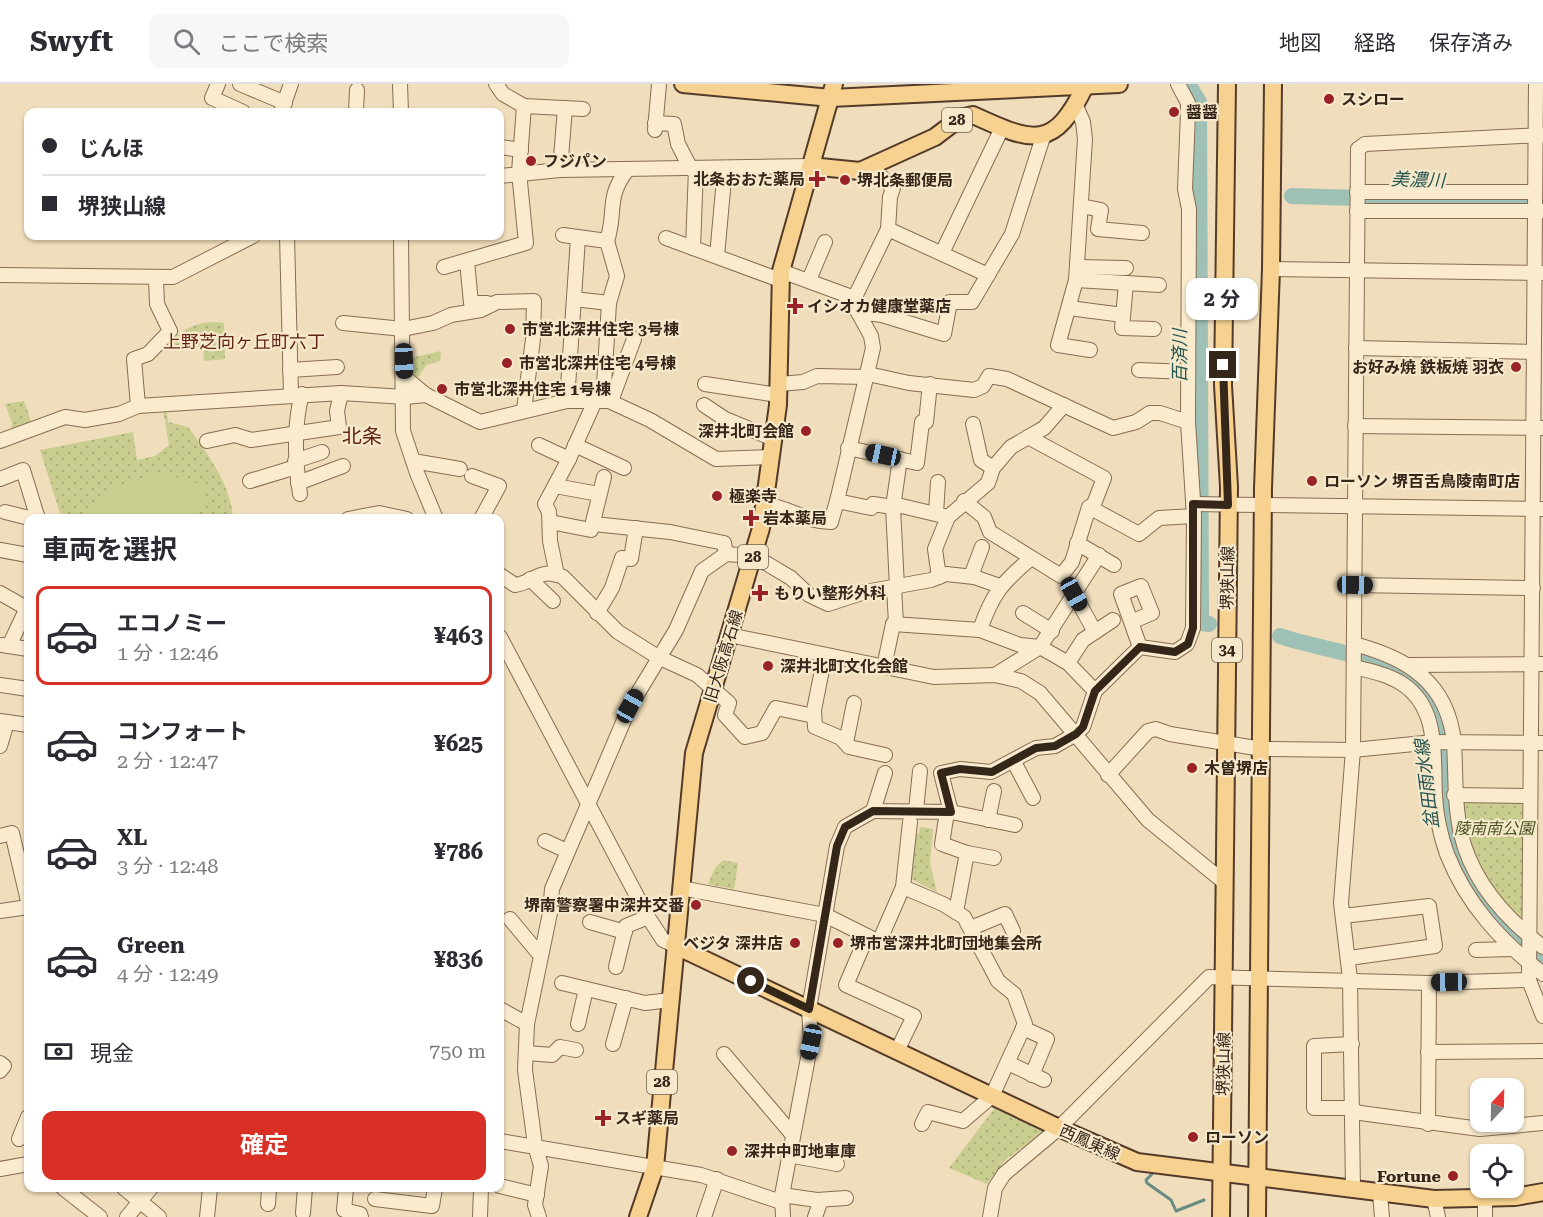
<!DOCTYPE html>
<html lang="ja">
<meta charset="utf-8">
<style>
body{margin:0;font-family:"Roboto Serif","Noto Sans JP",serif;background:#f7f7f7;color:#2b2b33;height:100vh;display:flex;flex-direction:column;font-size:22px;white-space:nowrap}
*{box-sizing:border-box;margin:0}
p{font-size:20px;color:#7c7c81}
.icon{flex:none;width:33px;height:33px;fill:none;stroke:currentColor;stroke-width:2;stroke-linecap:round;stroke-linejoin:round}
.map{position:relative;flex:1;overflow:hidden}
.side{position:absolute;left:24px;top:430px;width:480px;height:678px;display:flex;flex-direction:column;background:#fff;border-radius:12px;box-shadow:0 2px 4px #0004}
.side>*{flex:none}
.banner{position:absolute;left:24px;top:24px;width:480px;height:132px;border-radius:12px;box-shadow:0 2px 4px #0004;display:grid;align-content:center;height:132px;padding:0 18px;background:#fff}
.needle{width:39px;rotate:22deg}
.controls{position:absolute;left:1470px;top:994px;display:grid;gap:12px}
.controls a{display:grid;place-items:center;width:54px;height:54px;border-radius:12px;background:#fff;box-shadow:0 2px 4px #0004;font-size:30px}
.end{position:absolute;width:27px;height:27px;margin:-14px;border:8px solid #35261a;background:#fff;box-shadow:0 0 0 3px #fff}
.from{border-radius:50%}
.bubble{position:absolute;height:42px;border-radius:12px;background:#fff;box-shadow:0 2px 4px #0004;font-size:20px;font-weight:700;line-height:42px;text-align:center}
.car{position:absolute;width:18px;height:36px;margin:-18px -9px;border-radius:8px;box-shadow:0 0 4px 2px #0007;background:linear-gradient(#222 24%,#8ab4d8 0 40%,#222 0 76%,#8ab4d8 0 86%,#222 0)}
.banner b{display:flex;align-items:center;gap:21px;height:57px;font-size:22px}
.banner b+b{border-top:2px solid #e1e1e2}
.banner i{width:15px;height:15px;background:#2b2b33}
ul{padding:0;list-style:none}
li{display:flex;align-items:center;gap:18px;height:99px;margin:0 12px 9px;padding:0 6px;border:3px solid transparent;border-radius:12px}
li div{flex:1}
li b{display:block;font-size:22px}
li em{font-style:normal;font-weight:700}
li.selected{border-color:#d93025}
li>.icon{width:54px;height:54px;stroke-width:1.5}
h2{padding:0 18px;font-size:27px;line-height:72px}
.pay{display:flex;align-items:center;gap:15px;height:66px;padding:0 18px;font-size:22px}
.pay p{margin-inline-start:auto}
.cta{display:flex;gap:12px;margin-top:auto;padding:12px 18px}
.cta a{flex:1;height:69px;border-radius:12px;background:#d93025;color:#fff;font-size:24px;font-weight:700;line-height:69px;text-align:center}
header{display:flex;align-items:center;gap:36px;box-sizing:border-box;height:84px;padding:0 30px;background:#fff;border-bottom:2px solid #e1e1e2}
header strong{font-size:28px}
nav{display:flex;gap:33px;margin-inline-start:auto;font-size:21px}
.search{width:420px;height:54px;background:#f7f7f7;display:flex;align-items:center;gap:15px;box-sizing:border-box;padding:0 21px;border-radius:12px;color:#7c7c81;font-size:22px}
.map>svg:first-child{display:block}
.grass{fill:url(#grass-dots)}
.pitch{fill:#c9cd8f}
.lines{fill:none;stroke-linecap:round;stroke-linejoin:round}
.stream{stroke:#678d82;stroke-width:3}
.river{stroke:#9fc0b5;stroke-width:16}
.minor-casing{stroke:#876d54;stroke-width:16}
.major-casing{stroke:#543b29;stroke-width:20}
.minor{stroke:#faebce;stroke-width:14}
.major{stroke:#f6d18f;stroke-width:16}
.route{stroke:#35261a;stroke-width:8}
.poi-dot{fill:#982228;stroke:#f6e8cb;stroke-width:2}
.labels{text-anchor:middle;stroke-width:4.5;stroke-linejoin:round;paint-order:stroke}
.shield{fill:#f6e8cb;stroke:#6f604f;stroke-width:1.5}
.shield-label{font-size:15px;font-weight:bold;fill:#35261a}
.poi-label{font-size:16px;font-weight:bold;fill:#35261a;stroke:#f6e8cb;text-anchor:start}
.street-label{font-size:16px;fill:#35261a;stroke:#f6e8cb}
.park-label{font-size:16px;font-style:italic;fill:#485220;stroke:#f6e8cb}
.water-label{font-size:18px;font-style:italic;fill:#285651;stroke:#f6e8cb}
.neighbourhood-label{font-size:18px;fill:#632418;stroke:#f6e8cb}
.quarter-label{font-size:20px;fill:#632418;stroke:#f6e8cb}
</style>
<header>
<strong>Swyft</strong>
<div class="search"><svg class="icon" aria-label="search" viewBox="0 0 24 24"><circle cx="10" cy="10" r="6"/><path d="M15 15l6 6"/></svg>ここで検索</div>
<nav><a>地図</a><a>経路</a><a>保存済み</a></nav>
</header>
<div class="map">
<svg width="1543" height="1133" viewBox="0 0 1543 1133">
<defs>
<pattern id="grass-dots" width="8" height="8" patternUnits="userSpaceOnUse" patternTransform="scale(1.5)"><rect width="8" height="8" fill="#c9cd8f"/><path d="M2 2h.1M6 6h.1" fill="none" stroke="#adb07b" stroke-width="1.8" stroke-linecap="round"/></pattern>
</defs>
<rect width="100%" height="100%" fill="#efddbb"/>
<!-- grass -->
<g class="grass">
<path d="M224,239L225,275L204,277L203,263L163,265C181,246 197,235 224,239Z"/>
<path d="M441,267L440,277L426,281L418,294L410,287V274Z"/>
<path d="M24,317L32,340L11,348L12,339L5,320Z"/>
<path d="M166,324L168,338L188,343C207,369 232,402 233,435H62L40,366L133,348L137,376L155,372L169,361L163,325Z"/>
<path d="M1463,715L1522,718V833L1516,835C1479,794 1472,770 1460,718Z"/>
<path d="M920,743L933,745L930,779L937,808L907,793L912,752L919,749Z"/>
<path d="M723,776L738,779L734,805L708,800L715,784Z"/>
<path d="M997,1021L1049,1045L1006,1075L987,1100L949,1084Z"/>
</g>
<!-- pitch -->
<path class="pitch" d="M155,391H170L202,401L206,411L193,435H81C101,409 123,396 155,391Z"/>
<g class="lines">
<!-- stream -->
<path class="stream" d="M1156,1086L1146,1096L1147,1099L1171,1116L1176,1127L1204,1116"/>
<!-- river -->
<g class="river">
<path d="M1188,0L1199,18L1201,539L1209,540"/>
<path d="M1292,112L1522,119L1543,124"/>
<path d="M1280,552C1314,564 1380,573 1406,591C1451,621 1439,676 1445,721C1447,737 1451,754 1457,770C1473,815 1505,850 1543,879"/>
</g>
<defs>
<g id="minor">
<path d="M218,0L212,14L243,28"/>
<path d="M240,0L285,19"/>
<path d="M400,0L401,28"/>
<path d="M1178,0L1188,19V28L1185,105L1189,125L1188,338"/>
<path d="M1536,0L1529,896L1543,932"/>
<path d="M524,22L583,25"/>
<path d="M1076,22L1083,38L1085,55L1076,196L1058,261L1090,266"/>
<path d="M281,28L291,0"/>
<path d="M356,28L357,6"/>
<path d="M655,39L674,40L678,60L691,85"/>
<path d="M655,46L659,0"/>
<path d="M500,63L521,66"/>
<path d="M560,86L565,24"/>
<path d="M500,92L560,86L810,82"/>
<path d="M1357,108H1535"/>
<path d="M1081,122L1101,126L1098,145L1142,149"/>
<path d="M1357,127H1543"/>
<path d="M888,145L988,191"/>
<path d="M563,151L607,157L617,192L609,219L603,317"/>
<path d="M287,152L291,311"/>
<path d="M401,152L403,347L417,389L436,435"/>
<path d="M666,154L780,196"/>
<path d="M607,157C617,127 605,114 628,85"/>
<path d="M693,164L696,85"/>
<path d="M942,169L1002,44"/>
<path d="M717,172L725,84"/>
<path d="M467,177L471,219H487"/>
<path d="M444,183L526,159L519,88L524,22L503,10L496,0"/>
<path d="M1077,183L1126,184"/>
<path d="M1271,185L1542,189"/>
<path d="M781,187L849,212L871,252L873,264L837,417L871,424L873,420L893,423"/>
<path d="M0,191L173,193L253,152"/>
<path d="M156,195L157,220L170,247L148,270L134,275L138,322L341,309L405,313L426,311"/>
<path d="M809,196L825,158"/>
<path d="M1076,196L1159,201"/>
<path d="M1126,199L1122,244L1154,245"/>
<path d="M574,215L609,219"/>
<path d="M853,217L888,145L890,113L893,104L870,82"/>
<path d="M1189,220L1225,221"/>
<path d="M1069,224L1123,231"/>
<path d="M858,228L882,231L944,250L950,218H972L1012,150L1043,53"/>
<path d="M343,239L403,245L433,239L451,231L481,226L497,218L534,217L533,255L524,326"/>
<path d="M1356,264L1533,268"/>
<path d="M290,286L337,283"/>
<path d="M1139,286L1188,288"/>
<path d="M868,290L909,299L974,306L983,302L989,292L1007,295L1113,344L1136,338L1150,329H1160L1188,338L1194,432L1193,544L1187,560L1175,568L1140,563L1095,607L1083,643L1076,650L1055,662L1036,664L991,688L960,685L941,689L951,728"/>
<path d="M404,293L426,311L480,338L567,317H609L650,336L716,375L771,373"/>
<path d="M705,300L778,311"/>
<path d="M779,300L803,298L817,292L867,293"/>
<path d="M567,317L578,154"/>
<path d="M611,317L634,255"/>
<path d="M704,321L725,335L774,355"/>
<path d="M973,340L981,376L993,384"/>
<path d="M1355,342L1543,344"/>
<path d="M1028,353L1104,394L1092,425"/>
<path d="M0,357L65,333L85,336L119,330L138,322"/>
<path d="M207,357L235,351L251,356L339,343L337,327L341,309"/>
<path d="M539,361L569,375"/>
<path d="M575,361L624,384"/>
<path d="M848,364L917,379L922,338H926L930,300"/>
<path d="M295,377L322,368"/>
<path d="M413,377L460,385"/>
<path d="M472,392L499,402L481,435"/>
<path d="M0,395L23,386L38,435"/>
<path d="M250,397L296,383"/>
<path d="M298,399L343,382"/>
<path d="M555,402L599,410"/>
<path d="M300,410C295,377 293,343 302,310"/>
<path d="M964,417L984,433L990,448L1061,492L1072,478L1089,423L1139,450L1159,434L1194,432"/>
<path d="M764,420C791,424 805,438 831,438L837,417"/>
<path d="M893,420L948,433"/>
<path d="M1193,420L1542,425"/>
<path d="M5,428L29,434L37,431"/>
<path d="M936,429L938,398"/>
<path d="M348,435L379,429L407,435"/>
<path d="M550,438L591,446L604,393"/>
<path d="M594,440L670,448L724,459L726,470"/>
<path d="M1077,459L1114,481"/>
<path d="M0,466L28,471"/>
<path d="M500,491L515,501C536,498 538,483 563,493L618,548L658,573L697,591L729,619L725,631L745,653L762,649L776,624L814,632"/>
<path d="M557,491L550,457L549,428L545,420L569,375L595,317"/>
<path d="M971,492L982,463"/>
<path d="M939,493L935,465L948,433L988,399L993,384L1011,363L1044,344L1064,321"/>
<path d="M530,495L553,517"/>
<path d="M1355,501L1533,504"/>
<path d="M894,503L896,539"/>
<path d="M897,503L893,423L900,375"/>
<path d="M0,509L28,525"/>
<path d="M1074,510L1095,548"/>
<path d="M597,529L612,504L622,474L631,475L636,444"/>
<path d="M1023,529L1052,547"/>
<path d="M1131,538L1152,529L1141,502L1121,510L1140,563"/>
<path d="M980,546C992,510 1002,499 1030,475"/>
<path d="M729,551L934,593L995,591L1021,597L1040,609L1148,736L1224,798"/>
<path d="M500,553L648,833L663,856L674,861"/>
<path d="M1354,560C1407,574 1448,598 1454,659C1456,690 1454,719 1461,750C1472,797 1505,834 1543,863"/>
<path d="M2,561L28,565"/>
<path d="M9,562L27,524"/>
<path d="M825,571L814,626L815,643L841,654L849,663L885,671"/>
<path d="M1068,579L1083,556L1113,536"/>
<path d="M1410,581L1543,580"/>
<path d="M884,583L893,540L980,546L1020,561L1040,563L1068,579L1095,607"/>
<path d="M1354,583C1370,587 1387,590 1401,599C1440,623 1433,673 1435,712C1436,730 1441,753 1447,770C1467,821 1501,857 1543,890"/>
<path d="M995,591L1040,563L1099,471"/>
<path d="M0,601L28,605"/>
<path d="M0,637L28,641"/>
<path d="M846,659L854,619"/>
<path d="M0,662L7,638"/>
<path d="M1014,678L1033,714"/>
<path d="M1108,691L1148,647L1156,645L1170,650L1262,665L1353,666L1434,658L1543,659"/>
<path d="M1454,711L1528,712"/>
<path d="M916,726L920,687"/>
<path d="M873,727L951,728L1015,741"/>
<path d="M947,728L942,760L967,769L994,774"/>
<path d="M988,736L994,707"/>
<path d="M0,752L12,749L28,817"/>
<path d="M545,757L567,767"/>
<path d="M903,803L943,820L964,833L998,897L1014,910L1025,940L992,1012L963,1037L928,1028L922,1040"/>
<path d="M681,804L825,831L879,858L903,803L910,738"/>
<path d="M0,827L28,823"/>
<path d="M956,828L967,769"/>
<path d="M1343,832L1429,822L1435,862L1349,874"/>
<path d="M510,835L540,871"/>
<path d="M590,838L625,848"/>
<path d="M971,844L1005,830L1013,847"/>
<path d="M867,852L846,901L914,932L897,967"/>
<path d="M1476,866L1512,865"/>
<path d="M616,883L626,842L648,833"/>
<path d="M562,899L645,919L670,916"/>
<path d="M500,925L527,940"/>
<path d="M578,940L586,905"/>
<path d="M1023,944L1047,955L1032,991"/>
<path d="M613,960L626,914"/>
<path d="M1352,960L1314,962V1024H1353"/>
<path d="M1428,968L1543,967"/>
<path d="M527,969L552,971L560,963L576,966"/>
<path d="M724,970L792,1050"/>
<path d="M0,979L4,982L0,987"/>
<path d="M1008,979L1044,996"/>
<path d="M1353,1028L1480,1045L1543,1039"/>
<path d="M1428,1040L1429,899"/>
<path d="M19,1055L28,1033"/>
<path d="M500,1057L701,1091L781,1118"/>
<path d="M788,1071L837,1080"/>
<path d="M0,1085L28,1080"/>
<path d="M500,1102L537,1111"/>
<path d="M63,1104L100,1133"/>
<path d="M124,1104L159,1133"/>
<path d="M346,1104L344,1126L360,1130L361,1133"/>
<path d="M1353,1106L1350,895L1341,819L1353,666L1358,65L1365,60L1543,51"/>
<path d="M1380,1110L1382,1133"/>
<path d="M782,1111L817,1116L846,1114"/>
<path d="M375,1115L432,1122L435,1104"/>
<path d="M1434,1115L1438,1133"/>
<path d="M268,1120L269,1104"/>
<path d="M303,1129L305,1104"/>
<path d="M127,1133L151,1104"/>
<path d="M207,1133L210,1104"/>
<path d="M480,1133L481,1104"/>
<path d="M539,1133L535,1121L541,1082L535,1061L525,986L527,940L550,829L552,805L630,622L676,546L702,487L726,470L754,472L791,494L809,511L828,520L865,508L931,496L946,490L974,493L1000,502"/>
<path d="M704,1133L717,1095"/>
<path d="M783,1133L782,1111L811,958L809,925L837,762L845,743L873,727L885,689"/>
<path d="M815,1133L821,1116"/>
<path d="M990,1133L995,1104L1004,1090L1059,1044L1209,893L1429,899L1529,896"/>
<path d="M1485,1133V1114"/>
</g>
<g id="major">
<path d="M683,0L831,14L1119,0"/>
<path d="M810,82L860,87L935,53L960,34L973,31C1034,59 1054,67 1086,0"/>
<path d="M674,861L1059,1044L1137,1078L1434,1115L1515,1113L1543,1108"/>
<path d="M638,1133L655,1083L694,669L761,444L778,321L781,187L834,0"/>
<path d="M1221,1133L1229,403L1223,301L1227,0"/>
<path d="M1257,1133L1263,404L1271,185L1273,0"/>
</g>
</defs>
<!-- minor casing -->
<use href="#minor" class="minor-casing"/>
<!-- major casing -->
<use href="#major" class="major-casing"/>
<!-- minor -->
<use href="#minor" class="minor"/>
<!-- major -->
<use href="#major" class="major"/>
</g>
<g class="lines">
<!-- route -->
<path class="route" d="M751,897L809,925L837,762L845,743L873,727L951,728L941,689L960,685L992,688L1036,664L1055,662L1076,650L1083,643L1095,607L1140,563L1175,568L1188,560L1193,544V420L1228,421L1223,281"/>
</g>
<!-- markers -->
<g class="poi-dot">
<circle cx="1329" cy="15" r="6"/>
<circle cx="1174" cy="28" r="6"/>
<circle cx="531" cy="77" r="6"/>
<path d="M814 86h6v6h6v6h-6v6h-6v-6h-6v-6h6z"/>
<circle cx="845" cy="96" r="6"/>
<path d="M792 213h6v6h6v6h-6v6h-6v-6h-6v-6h6z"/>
<circle cx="510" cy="245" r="6"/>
<circle cx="507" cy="279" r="6"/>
<circle cx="1516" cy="283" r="6"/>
<circle cx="442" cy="305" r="6"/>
<circle cx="806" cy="347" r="6"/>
<circle cx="1312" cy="397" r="6"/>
<circle cx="717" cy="412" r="6"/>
<path d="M748 425h6v6h6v6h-6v6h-6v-6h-6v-6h6z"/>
<path d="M757 500h6v6h6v6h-6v6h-6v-6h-6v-6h6z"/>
<circle cx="768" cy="582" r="6"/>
<circle cx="1192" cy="684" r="6"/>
<circle cx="696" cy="821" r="6"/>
<circle cx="795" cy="859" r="6"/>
<circle cx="838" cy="859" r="6"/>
<path d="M600 1025h6v6h6v6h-6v6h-6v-6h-6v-6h6z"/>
<circle cx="1193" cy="1053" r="6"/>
<circle cx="732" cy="1067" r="6"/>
<circle cx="1453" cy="1092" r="6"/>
</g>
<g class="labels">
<!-- shield labels -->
<g class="shield">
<rect x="942" y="24" width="30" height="24" rx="4.5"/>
<rect x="738" y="461" width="30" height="24" rx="4.5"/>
<rect x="1212" y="554" width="30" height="24" rx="4.5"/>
<rect x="647" y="986" width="30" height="24" rx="4.5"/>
</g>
<g class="shield-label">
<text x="957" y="41">28</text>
<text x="753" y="478">28</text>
<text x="1227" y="571">34</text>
<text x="662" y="1003">28</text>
</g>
<!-- poi labels -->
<g class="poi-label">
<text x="1341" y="21">スシロー</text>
<text x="1186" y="34">醤醤</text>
<text x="543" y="83">フジパン</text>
<text x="805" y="101" text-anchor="end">北条おおた薬局</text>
<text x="857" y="102">堺北条郵便局</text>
<text x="807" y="228">イシオカ健康堂薬店</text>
<text x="522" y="251">市営北深井住宅 3号棟</text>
<text x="519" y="285">市営北深井住宅 4号棟</text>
<text x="1504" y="289" text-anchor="end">お好み焼 鉄板焼 羽衣</text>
<text x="454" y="311">市営北深井住宅 1号棟</text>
<text x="794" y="353" text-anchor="end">深井北町会館</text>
<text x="1324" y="403">ローソン 堺百舌鳥陵南町店</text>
<text x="729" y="418">極楽寺</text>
<text x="763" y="440">岩本薬局</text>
<text x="774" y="515">もりい整形外科</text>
<text x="780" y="588">深井北町文化会館</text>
<text x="1204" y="690">木曽堺店</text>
<text x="684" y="827" text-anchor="end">堺南警察署中深井交番</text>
<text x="783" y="865" text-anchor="end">ベジタ 深井店</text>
<text x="850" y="865">堺市営深井北町団地集会所</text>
<text x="615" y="1040">スギ薬局</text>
<text x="1205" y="1059">ローソン</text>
<text x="744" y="1073">深井中町地車庫</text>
<text x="1441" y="1098" text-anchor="end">Fortune</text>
</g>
<!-- street labels -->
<g class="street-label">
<text transform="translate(1227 494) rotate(-89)" y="6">堺狭山線</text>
<text transform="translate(723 572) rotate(-73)" y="6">旧大阪高石線</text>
<text transform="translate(1223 980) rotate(-89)" y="6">堺狭山線</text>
<text transform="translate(1090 1058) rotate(24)" y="6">西鳳東線</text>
</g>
<!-- park labels -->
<g class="park-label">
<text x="1494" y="750">陵南南公園</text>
</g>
<!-- water labels -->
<g class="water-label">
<text transform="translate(1418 96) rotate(2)" y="6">美濃川</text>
<text transform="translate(1180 272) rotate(-90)" y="6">百済川</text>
<text transform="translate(1427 700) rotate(-97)" y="6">盆田雨水線</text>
</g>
<!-- neighbourhood labels -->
<g class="neighbourhood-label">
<text x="244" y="264">上野芝向ヶ丘町六丁</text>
</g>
<!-- quarter labels -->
<g class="quarter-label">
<text x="362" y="359">北条</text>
</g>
</g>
</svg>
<div class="controls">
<a><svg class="needle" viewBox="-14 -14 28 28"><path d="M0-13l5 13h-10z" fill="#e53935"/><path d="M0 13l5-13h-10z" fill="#7c7c81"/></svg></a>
<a><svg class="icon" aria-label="locate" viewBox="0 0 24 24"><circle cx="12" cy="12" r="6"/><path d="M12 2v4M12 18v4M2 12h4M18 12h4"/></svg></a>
</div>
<i class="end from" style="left:751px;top:897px"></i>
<i class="end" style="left:1223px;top:281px"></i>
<div class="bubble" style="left:1186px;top:194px;width:72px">2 分</div>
<i class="car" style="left:404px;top:277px;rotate:178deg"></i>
<i class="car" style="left:883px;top:371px;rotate:282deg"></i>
<i class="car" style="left:1355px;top:501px;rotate:91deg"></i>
<i class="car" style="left:1074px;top:510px;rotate:151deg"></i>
<i class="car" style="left:630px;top:622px;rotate:29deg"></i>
<i class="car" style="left:1449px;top:898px;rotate:269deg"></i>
<i class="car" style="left:811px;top:958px;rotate:191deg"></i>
<div class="banner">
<b><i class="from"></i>じんほ</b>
<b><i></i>堺狭山線</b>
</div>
<section class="side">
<h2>車両を選択</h2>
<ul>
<li class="selected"><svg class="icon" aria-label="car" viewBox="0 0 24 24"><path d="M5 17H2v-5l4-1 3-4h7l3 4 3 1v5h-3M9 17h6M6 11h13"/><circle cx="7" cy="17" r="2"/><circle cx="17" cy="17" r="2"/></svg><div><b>エコノミー</b><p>1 分 · 12:46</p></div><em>¥463</em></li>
<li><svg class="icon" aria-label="car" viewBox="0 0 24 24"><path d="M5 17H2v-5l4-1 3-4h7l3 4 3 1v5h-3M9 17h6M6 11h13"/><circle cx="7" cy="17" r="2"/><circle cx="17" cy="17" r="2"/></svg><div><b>コンフォート</b><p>2 分 · 12:47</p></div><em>¥625</em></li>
<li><svg class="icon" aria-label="car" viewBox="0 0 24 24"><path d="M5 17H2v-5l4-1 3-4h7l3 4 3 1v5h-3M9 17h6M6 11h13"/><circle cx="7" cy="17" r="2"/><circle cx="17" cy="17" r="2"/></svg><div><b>XL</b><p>3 分 · 12:48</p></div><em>¥786</em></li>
<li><svg class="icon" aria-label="car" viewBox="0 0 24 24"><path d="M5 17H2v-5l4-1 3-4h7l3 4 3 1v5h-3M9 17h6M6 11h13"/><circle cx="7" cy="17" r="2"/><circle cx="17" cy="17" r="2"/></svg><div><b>Green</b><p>4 分 · 12:49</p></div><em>¥836</em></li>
</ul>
<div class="pay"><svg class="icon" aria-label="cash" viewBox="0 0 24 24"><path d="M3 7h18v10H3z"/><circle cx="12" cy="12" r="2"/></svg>現金<p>750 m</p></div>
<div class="cta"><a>確定</a></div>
</section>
</div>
